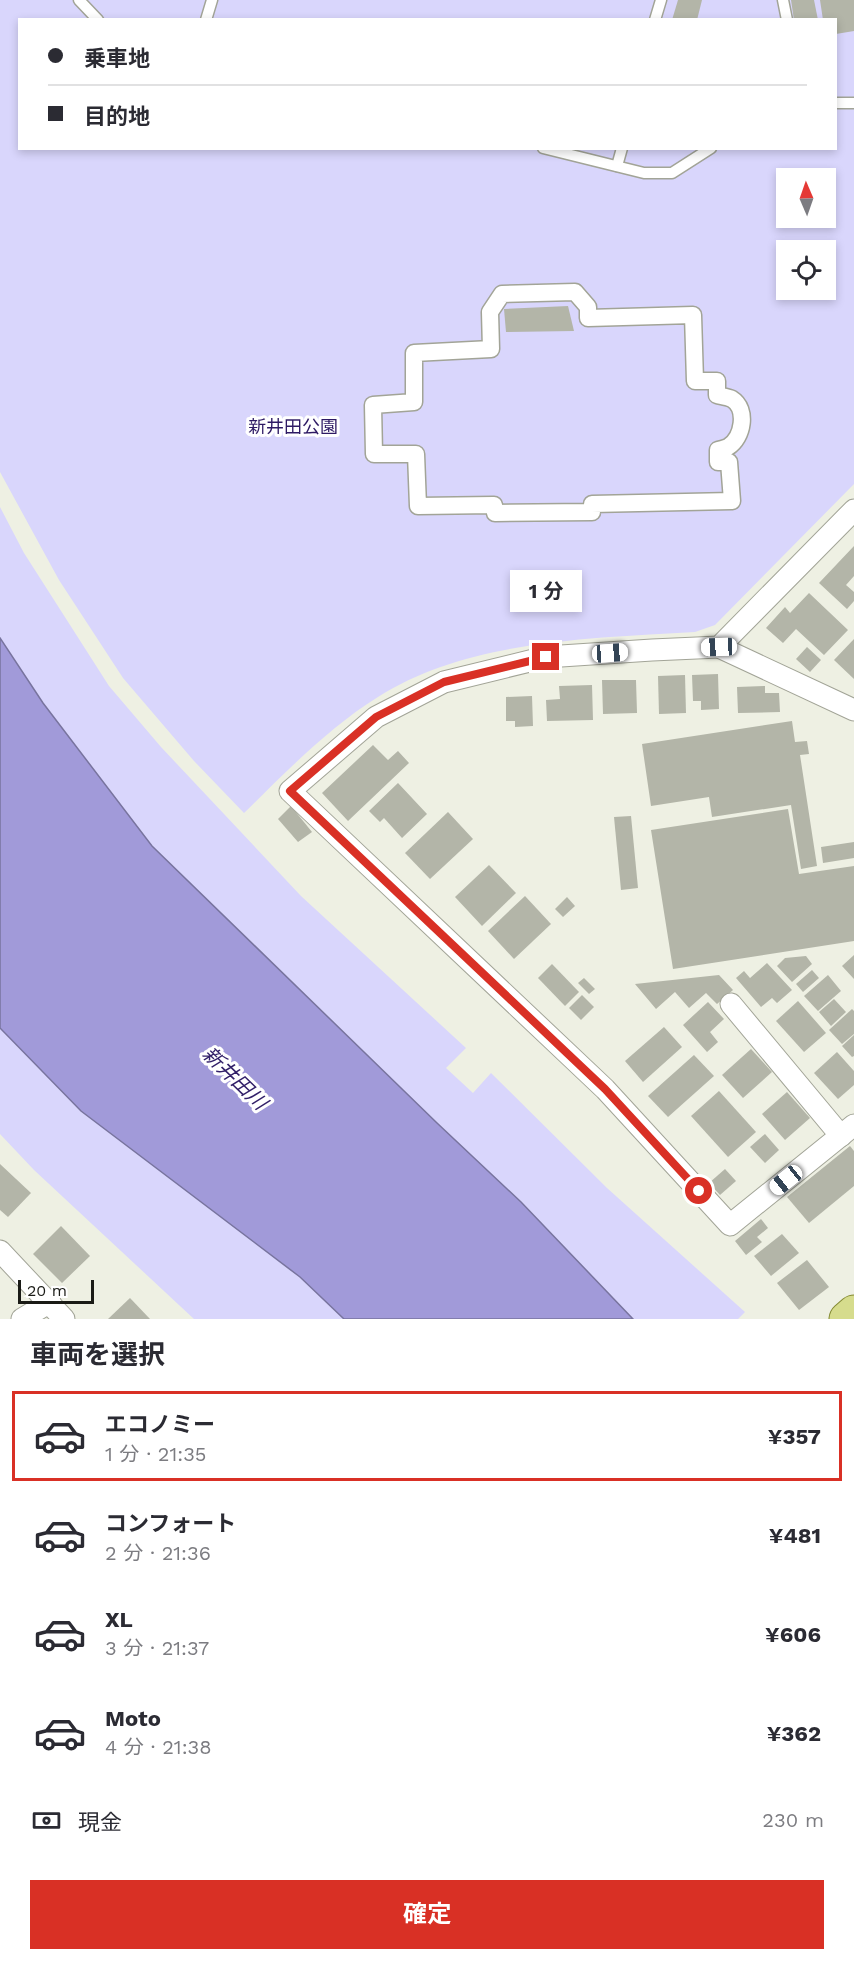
<!DOCTYPE html>
<html lang="ja">
<meta charset="utf-8">
<style>
body{margin:0;font-family:"Work Sans","Noto Sans JP",sans-serif;background:#f7f7f7;color:#2b2b33;height:100vh;display:flex;flex-direction:column;font-size:22px;white-space:nowrap}
*{box-sizing:border-box;margin:0}
p{font-size:20px;color:#7c7c81}
.icon{flex:none;width:33px;height:33px;fill:none;stroke:currentColor;stroke-width:2;stroke-linecap:round;stroke-linejoin:round}
.map{position:relative;height:1319px;overflow:hidden}
.details{display:flex;flex-direction:column;background:#fff;flex:1}
.details>*{flex:none}
.banner{position:absolute;left:18px;top:18px;width:819px;height:132px;border-radius:0px;box-shadow:0 3px 9px #0003;display:grid;align-content:center;height:132px;padding:0 30px;background:#fff}
.needle{width:39px;rotate:358deg}
.controls{position:absolute;left:776px;top:168px;display:grid;gap:12px}
.controls a{display:grid;place-items:center;width:60px;height:60px;border-radius:0px;background:#fff;box-shadow:0 3px 9px #0003;font-size:30px}
.scale{position:absolute;left:18px;bottom:15px;width:76px;box-sizing:border-box;padding-left:6px;border:3px solid #1a1b16;border-top:0;font-size:16px;line-height:21px;white-space:nowrap;color:#1a1b16;-webkit-text-stroke:4px #fff;paint-order:stroke}
.end{position:absolute;width:27px;height:27px;margin:-14px;border:8px solid #d93025;background:#fff;box-shadow:0 0 0 3px #fff}
.from{border-radius:50%}
.bubble{position:absolute;height:42px;border-radius:0px;background:#fff;box-shadow:0 3px 9px #0003;font-size:20px;font-weight:700;line-height:42px;text-align:center}
.car{position:absolute;width:18px;height:36px;margin:-18px -9px;border-radius:8px;box-shadow:0 0 4px 2px #0007;background:linear-gradient(#fff 24%,#345 0 40%,#fff 0 76%,#345 0 86%,#fff 0)}
.banner b{display:flex;align-items:center;gap:21px;height:57px;font-size:22px}
.banner b+b{border-top:2px solid #e1e1e2}
.banner i{width:15px;height:15px;background:#2b2b33}
ul{padding:0;list-style:none}
li{display:flex;align-items:center;gap:18px;height:90px;margin:0 12px 9px;padding:0 18px;border:3px solid transparent;border-radius:0px}
li div{flex:1}
li b{display:block;font-size:22px}
li em{font-style:normal;font-weight:700}
li.current{border-color:#d93025}
li>.icon{width:54px;height:54px;stroke-width:1.5}
h2{padding:0 30px;font-size:27px;line-height:72px}
.pay{display:flex;align-items:center;gap:15px;height:66px;padding:0 30px;font-size:22px}
.pay p{margin-inline-start:auto}
.action{display:flex;gap:12px;margin-top:auto;padding:12px 30px}
.action a{flex:1;height:69px;border-radius:0px;background:#d93025;color:#fff;font-size:24px;font-weight:700;line-height:69px;text-align:center}
.map>svg:first-child{display:block}
.green{fill:#d9d6fc;fill-rule:evenodd}
.water{fill:#a19ad9;stroke:#78749e;stroke-width:1.5}
.building{fill:#b3b5a8}
.lines{fill:none;stroke-linecap:round;stroke-linejoin:round}
.service-casing{stroke:#a2a497;stroke-width:13}
.pedestrian-casing{stroke:#a2a497;stroke-width:19}
.minor-casing{stroke:#a2a497;stroke-width:23}
.primary-casing{stroke:#838932;stroke-width:35}
.service{stroke:#fff;stroke-width:10}
.pedestrian{stroke:#fff;stroke-width:16}
.minor{stroke:#fff;stroke-width:21}
.primary{stroke:#d6dc8d;stroke-width:33}
.route{stroke:#d93025;stroke-width:8}
.labels{text-anchor:middle;stroke-width:6;stroke-linejoin:round;paint-order:stroke}
.park-label{font-size:18px;fill:#2e1a64;stroke:#fff}
.water-label{font-size:20px;font-style:italic;fill:#322069;stroke:#fff}
</style>
<div class="map">
<svg width="854" height="1319" viewBox="0 0 854 1319">
<rect width="100%" height="100%" fill="#eef0e3"/>
<!-- green -->
<g class="green">
<path d="M0,0H854V484L715,625L695,632C592,638 467,640 378,697C328,728 285,773 244,813L194,761L123,678L59,580L0,472ZM20,20H836V148H20ZM786,178H825V218H786ZM786,250H825V290H786Z"/>
<path d="M0,507L24,553L109,686L161,747L301,896L466,1048L446,1068L473,1093L491,1073L607,1188L745,1312L738,1319H633L521,1202L437,1123L152,846L43,703L0,638Z"/>
<path d="M0,1028L81,1111L300,1277L344,1319H194L34,1170L0,1134Z"/>
</g>
<!-- water -->
<path class="water" d="M0,638L43,703L152,846L437,1123L521,1202L633,1319H344L300,1277L81,1111L0,1028Z"/>
<!-- building -->
<g class="building">
<path d="M678,0H702L697,20H672Z"/>
<path d="M791,0H814L818,20H794Z"/>
<path d="M820,0H854V31L836,34V20H823Z"/>
<path d="M568,306L574,331L506,332L504,309Z"/>
<path d="M854,546V576L846,585L854,592V601L847,609L819,583Z"/>
<path d="M809,593L848,630L824,655L796,629L783,643L766,628L785,607L790,613Z"/>
<path d="M854,639V679L834,660Z"/>
<path d="M807,647L821,660L810,672L796,659Z"/>
<path d="M718,674L719,709L701,710V701H693L692,675Z"/>
<path d="M685,675L686,713L659,714L658,676Z"/>
<path d="M602,680H636L637,713L603,714Z"/>
<path d="M592,685L593,720L547,721L546,700L560,699L559,686Z"/>
<path d="M765,686V693H779L780,712L738,713L737,687Z"/>
<path d="M532,696L533,726L515,727V721H506V697Z"/>
<path d="M792,721L795,742L807,741L809,754L800,755L817,866L801,869L791,805L712,817L709,797L651,806L642,744Z"/>
<path d="M373,745L388,760L398,751L409,763L348,821L322,793Z"/>
<path d="M398,783L427,814L402,838L384,818L380,822L369,811Z"/>
<path d="M291,806L312,832L298,842L278,819Z"/>
<path d="M788,809L799,874L854,866V941L673,969L651,830Z"/>
<path d="M448,812L473,839L430,879L405,853Z"/>
<path d="M631,816L638,888L621,890L614,817Z"/>
<path d="M854,842V858L823,863L821,847Z"/>
<path d="M489,865L516,893L482,926L455,897Z"/>
<path d="M525,896L551,924L514,959L488,931Z"/>
<path d="M567,897L575,906L563,917L555,909Z"/>
<path d="M854,955V979L842,966Z"/>
<path d="M806,956L812,964L792,982L777,966L785,958Z"/>
<path d="M767,963L792,990L777,1003L772,998L761,1007L736,978L744,971L750,978Z"/>
<path d="M552,964L579,992L565,1006L538,978Z"/>
<path d="M812,970L819,978L803,992L796,984Z"/>
<path d="M719,975L733,990L717,1004L706,993L689,1008L675,992L656,1009L635,984Z"/>
<path d="M828,975L841,991L818,1011L804,996Z"/>
<path d="M584,978L595,989L589,994L578,983Z"/>
<path d="M582,995L594,1007L581,1020L569,1008Z"/>
<path d="M834,999L846,1012L831,1026L819,1012Z"/>
<path d="M798,1001L826,1033L804,1052L776,1021Z"/>
<path d="M708,1002L724,1019L710,1032L718,1042L707,1052L683,1025Z"/>
<path d="M852,1009L854,1011V1034L842,1044L829,1030Z"/>
<path d="M664,1027L682,1047L643,1082L625,1061Z"/>
<path d="M854,1035V1056L852,1057L842,1046Z"/>
<path d="M751,1049L772,1072L743,1098L722,1075Z"/>
<path d="M837,1052L854,1071V1085L838,1099L814,1073Z"/>
<path d="M694,1055L714,1076L668,1117L648,1096Z"/>
<path d="M719,1091L756,1132L728,1157L691,1116Z"/>
<path d="M787,1092L810,1118L785,1140L762,1114Z"/>
<path d="M765,1134L779,1150L765,1163L750,1147Z"/>
<path d="M850,1146L854,1151V1186L809,1223L787,1197Z"/>
<path d="M0,1164L31,1193L8,1217L0,1210Z"/>
<path d="M725,1169L736,1181L720,1195L709,1183Z"/>
<path d="M761,1219L768,1228L757,1237L762,1242L746,1255L735,1241Z"/>
<path d="M61,1226L90,1256L62,1283L33,1254Z"/>
<path d="M782,1234L799,1253L771,1276L754,1256Z"/>
<path d="M807,1260L829,1287L799,1310L777,1283Z"/>
<path d="M130,1298L150,1319H108Z"/>
</g>
<g class="lines">
<defs>
<g id="service">
<path d="M79,0L98,20"/>
<path d="M783,0L787,20"/>
<path d="M206,20L212,0"/>
<path d="M655,20L661,0"/>
<path d="M836,103H854"/>
<path d="M543,148L644,173H672L711,148"/>
<path d="M617,166L622,148"/>
</g>
<path id="pedestrian" d="M575,292L588,307V318L693,315L695,381H717V395C721,396 728,397 732,399C748,409 743,438 728,447C725,448 722,449 718,450V462H729L732,501L592,504V512L495,513L494,505L418,506L416,454H374L373,405L414,402V353L491,349L490,312L502,294Z"/>
<g id="minor">
<path d="M854,510L719,647L652,650L546,657L444,682L376,717L290,791L605,1089L730,1225L854,1125"/>
<path d="M719,647L854,710"/>
<path d="M731,1004L841,1136"/>
<path d="M0,1251L64,1319"/>
<path d="M22,1319L50,1302"/>
</g>
<path id="primary" d="M846,1319L854,1312"/>
</defs>
<!-- service casing -->
<use href="#service" class="service-casing"/>
<!-- pedestrian casing -->
<use href="#pedestrian" class="pedestrian-casing"/>
<!-- minor casing -->
<use href="#minor" class="minor-casing"/>
<!-- primary casing -->
<use href="#primary" class="primary-casing"/>
<!-- service -->
<use href="#service" class="service"/>
<!-- pedestrian -->
<use href="#pedestrian" class="pedestrian"/>
<!-- minor -->
<use href="#minor" class="minor"/>
<!-- primary -->
<use href="#primary" class="primary"/>
</g>
<g class="lines">
<!-- route -->
<path class="route" d="M546,657L444,682L376,717L290,791L605,1089L699,1191"/>
</g>
<g class="labels">
<!-- park labels -->
<g class="park-label">
<text x="293" y="433">新井田公園</text>
</g>
<!-- water labels -->
<g class="water-label">
<text transform="translate(235 1078) rotate(44)" y="7">新井田川</text>
</g>
</g>
</svg>
<div class="controls">
<a><svg class="needle" viewBox="-14 -14 28 28"><path d="M0-13l5 13h-10z" fill="#e53935"/><path d="M0 13l5-13h-10z" fill="#7c7c81"/></svg></a>
<a><svg class="icon" aria-label="locate" viewBox="0 0 24 24"><circle cx="12" cy="12" r="6"/><path d="M12 2v4M12 18v4M2 12h4M18 12h4"/></svg></a>
</div>
<div class="scale">20 m</div>
<i class="end from" style="left:699px;top:1191px"></i>
<i class="end" style="left:546px;top:657px"></i>
<div class="bubble" style="left:510px;top:570px;width:72px">1 分</div>
<i class="car" style="left:719px;top:647px;rotate:268deg"></i>
<i class="car" style="left:610px;top:653px;rotate:86deg"></i>
<i class="car" style="left:786px;top:1180px;rotate:231deg"></i>
<div class="banner">
<b><i class="from"></i>乗車地</b>
<b><i></i>目的地</b>
</div>
</div>
<section class="details">
<h2>車両を選択</h2>
<ul>
<li class="current"><svg class="icon" aria-label="car" viewBox="0 0 24 24"><path d="M5 17H2v-5l4-1 3-4h7l3 4 3 1v5h-3M9 17h6M6 11h13"/><circle cx="7" cy="17" r="2"/><circle cx="17" cy="17" r="2"/></svg><div><b>エコノミー</b><p>1 分 · 21:35</p></div><em>¥357</em></li>
<li><svg class="icon" aria-label="car" viewBox="0 0 24 24"><path d="M5 17H2v-5l4-1 3-4h7l3 4 3 1v5h-3M9 17h6M6 11h13"/><circle cx="7" cy="17" r="2"/><circle cx="17" cy="17" r="2"/></svg><div><b>コンフォート</b><p>2 分 · 21:36</p></div><em>¥481</em></li>
<li><svg class="icon" aria-label="car" viewBox="0 0 24 24"><path d="M5 17H2v-5l4-1 3-4h7l3 4 3 1v5h-3M9 17h6M6 11h13"/><circle cx="7" cy="17" r="2"/><circle cx="17" cy="17" r="2"/></svg><div><b>XL</b><p>3 分 · 21:37</p></div><em>¥606</em></li>
<li><svg class="icon" aria-label="car" viewBox="0 0 24 24"><path d="M5 17H2v-5l4-1 3-4h7l3 4 3 1v5h-3M9 17h6M6 11h13"/><circle cx="7" cy="17" r="2"/><circle cx="17" cy="17" r="2"/></svg><div><b>Moto</b><p>4 分 · 21:38</p></div><em>¥362</em></li>
</ul>
<div class="pay"><svg class="icon" aria-label="cash" viewBox="0 0 24 24"><path d="M3 7h18v10H3z"/><circle cx="12" cy="12" r="2"/></svg>現金<p>230 m</p></div>
<div class="action"><a>確定</a></div>
</section>
